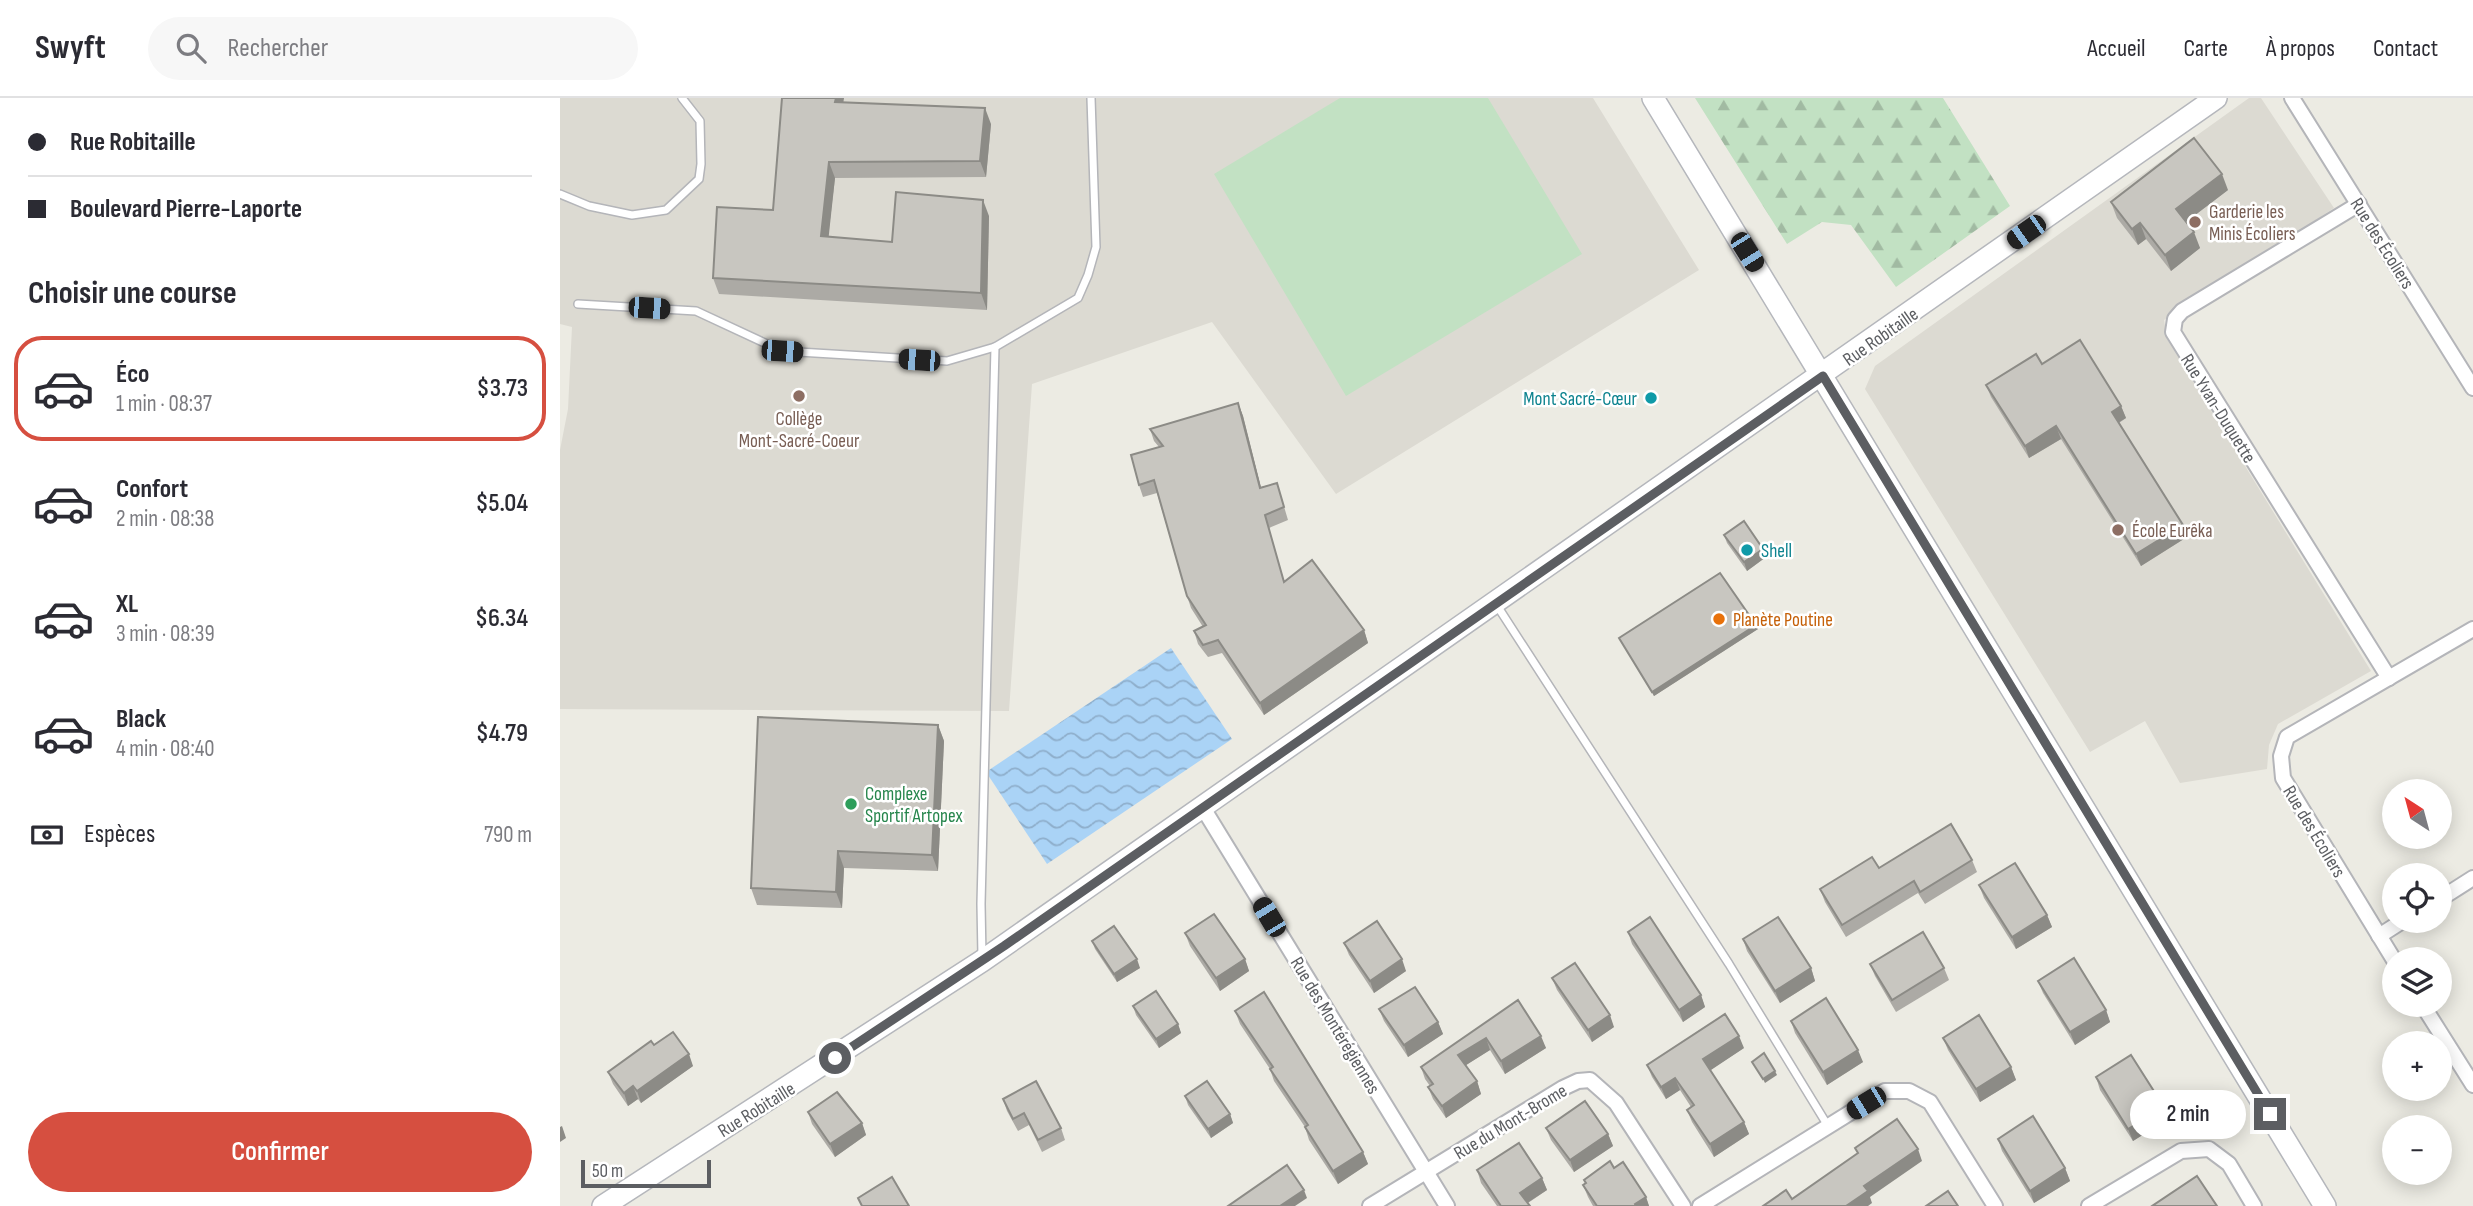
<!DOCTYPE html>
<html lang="fr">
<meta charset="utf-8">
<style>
body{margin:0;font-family:"Sofia Sans Condensed",sans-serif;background:#f7f7f7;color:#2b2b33;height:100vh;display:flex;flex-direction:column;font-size:26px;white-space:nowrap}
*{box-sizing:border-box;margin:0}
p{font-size:23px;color:#7c7c81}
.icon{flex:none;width:38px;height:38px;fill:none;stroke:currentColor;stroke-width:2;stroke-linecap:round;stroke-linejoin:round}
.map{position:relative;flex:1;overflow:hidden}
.side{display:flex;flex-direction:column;background:#fff;width:560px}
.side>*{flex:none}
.hud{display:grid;align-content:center;height:154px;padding:0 28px;background:#fff}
.needle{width:46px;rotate:324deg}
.tools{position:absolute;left:1822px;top:681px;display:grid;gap:14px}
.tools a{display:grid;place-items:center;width:70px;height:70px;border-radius:50%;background:#fff;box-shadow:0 4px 18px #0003;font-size:35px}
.scale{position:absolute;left:21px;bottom:18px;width:130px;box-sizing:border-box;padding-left:7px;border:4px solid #5c5e62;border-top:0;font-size:19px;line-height:24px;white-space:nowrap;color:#5c5e62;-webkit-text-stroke:5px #fff;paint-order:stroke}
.end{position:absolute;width:32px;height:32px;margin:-16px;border:9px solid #5c5e62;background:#fff;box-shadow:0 0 0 4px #fff}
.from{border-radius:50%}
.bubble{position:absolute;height:49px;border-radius:24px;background:#fff;box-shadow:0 4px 18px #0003;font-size:23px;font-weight:600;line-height:49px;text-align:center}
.car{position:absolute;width:21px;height:42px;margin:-21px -10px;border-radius:9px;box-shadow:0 0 5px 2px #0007;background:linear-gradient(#222 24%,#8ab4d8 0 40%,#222 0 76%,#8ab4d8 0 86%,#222 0)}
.hud b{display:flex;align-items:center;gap:24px;height:66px;font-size:26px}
.hud b+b{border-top:2px solid #e1e1e2}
.hud i{width:18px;height:18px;background:#2b2b33}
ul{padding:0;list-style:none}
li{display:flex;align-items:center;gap:21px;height:105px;margin:0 14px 10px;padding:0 14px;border:4px solid transparent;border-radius:28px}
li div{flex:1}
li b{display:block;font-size:26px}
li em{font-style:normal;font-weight:600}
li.active{border-color:#d64f40}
li>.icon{width:63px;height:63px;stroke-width:1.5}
h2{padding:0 28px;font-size:32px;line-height:84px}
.pay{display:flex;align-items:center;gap:18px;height:77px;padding:0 28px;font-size:26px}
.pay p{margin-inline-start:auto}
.button{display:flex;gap:14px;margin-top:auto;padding:14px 28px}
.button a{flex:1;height:80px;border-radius:42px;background:#d64f40;color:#fff;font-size:28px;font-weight:600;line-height:80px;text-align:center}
header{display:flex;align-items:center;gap:42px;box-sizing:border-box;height:98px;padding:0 35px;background:#fff;border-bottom:2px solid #e1e1e2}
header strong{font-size:33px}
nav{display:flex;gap:38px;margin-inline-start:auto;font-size:24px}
.search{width:490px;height:63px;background:#f7f7f7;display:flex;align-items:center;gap:18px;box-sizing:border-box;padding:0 24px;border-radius:38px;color:#7c7c81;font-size:26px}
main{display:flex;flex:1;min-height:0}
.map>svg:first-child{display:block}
.education{fill:#dcdad2}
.grass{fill:#c2e1c3}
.forest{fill:url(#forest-firs)}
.water{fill:url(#water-waves)}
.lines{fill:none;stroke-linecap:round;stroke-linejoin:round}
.lane-casing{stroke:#b4b5b9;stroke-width:10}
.street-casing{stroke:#b4b5b9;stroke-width:18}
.secondary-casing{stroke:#b5b7bc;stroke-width:24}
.lane{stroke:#fff;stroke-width:7}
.street{stroke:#fff;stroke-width:14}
.secondary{stroke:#fff;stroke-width:21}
.wall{fill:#acaaa5}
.shaded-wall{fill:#8c8b86}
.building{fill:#c8c6c0;stroke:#8c8b86;stroke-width:2}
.route{stroke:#5c5e62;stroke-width:9}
.education-dot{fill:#8d6e63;stroke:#fff;stroke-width:2.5}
.culture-dot{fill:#0f9aa8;stroke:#fff;stroke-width:2.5}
.food-dot{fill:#e8710a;stroke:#fff;stroke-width:2.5}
.leisure-dot{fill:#2e9e5b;stroke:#fff;stroke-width:2.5}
.labels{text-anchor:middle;stroke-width:5;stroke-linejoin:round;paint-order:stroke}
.education-label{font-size:19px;fill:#785e54;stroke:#fff;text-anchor:start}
.street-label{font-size:19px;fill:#5c5e62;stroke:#fff}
.culture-label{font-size:19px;fill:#0d838f;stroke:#fff;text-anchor:end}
.food-label{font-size:19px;fill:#c56008;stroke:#fff;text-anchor:start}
.leisure-label{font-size:19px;fill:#27864d;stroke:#fff;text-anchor:start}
</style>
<header>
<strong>Swyft</strong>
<div class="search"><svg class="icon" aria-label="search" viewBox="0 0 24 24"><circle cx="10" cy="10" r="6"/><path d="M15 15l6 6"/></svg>Rechercher</div>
<nav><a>Accueil</a><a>Carte</a><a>À propos</a><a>Contact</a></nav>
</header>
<main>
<section class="side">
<div class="hud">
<b><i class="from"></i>Rue Robitaille</b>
<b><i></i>Boulevard Pierre-Laporte</b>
</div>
<h2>Choisir une course</h2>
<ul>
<li class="active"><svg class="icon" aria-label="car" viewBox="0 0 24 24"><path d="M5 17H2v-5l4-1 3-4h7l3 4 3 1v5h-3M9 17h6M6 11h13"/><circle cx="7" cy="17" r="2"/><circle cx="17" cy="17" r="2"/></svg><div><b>Éco</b><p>1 min · 08:37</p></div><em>$3.73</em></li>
<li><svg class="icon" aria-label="car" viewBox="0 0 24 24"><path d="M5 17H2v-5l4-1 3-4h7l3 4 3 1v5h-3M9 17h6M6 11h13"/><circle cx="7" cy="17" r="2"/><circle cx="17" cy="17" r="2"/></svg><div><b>Confort</b><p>2 min · 08:38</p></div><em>$5.04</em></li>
<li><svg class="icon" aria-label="car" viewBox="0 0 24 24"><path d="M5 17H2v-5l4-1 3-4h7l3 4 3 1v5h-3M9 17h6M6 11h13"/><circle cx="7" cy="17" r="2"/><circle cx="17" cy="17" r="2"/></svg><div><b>XL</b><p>3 min · 08:39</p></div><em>$6.34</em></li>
<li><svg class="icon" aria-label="car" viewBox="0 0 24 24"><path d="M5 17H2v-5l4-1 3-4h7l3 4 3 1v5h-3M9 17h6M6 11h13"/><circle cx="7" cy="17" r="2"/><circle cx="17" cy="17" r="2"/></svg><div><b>Black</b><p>4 min · 08:40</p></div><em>$4.79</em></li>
</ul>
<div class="pay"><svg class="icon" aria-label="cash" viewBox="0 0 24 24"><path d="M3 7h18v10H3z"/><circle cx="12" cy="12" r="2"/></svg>Espèces<p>790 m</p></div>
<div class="button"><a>Confirmer</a></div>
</section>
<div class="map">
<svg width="1913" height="1108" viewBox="0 0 1913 1108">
<defs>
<pattern id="forest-firs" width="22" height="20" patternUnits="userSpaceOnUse" patternTransform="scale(1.75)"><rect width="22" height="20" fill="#c2e1c3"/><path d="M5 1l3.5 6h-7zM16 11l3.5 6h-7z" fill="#a1baa2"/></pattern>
<pattern id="water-waves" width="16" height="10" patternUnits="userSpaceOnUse" patternTransform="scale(1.75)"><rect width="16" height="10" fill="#aad3f6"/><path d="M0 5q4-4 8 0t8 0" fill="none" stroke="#8eaecb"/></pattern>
</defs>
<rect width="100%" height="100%" fill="#ecebe3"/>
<!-- education -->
<g class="education">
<path d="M0,0H1033L1139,172L776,396L652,224L472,286L449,613L0,611V352L8,311L12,229L0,226Z"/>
<path d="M1689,0H1701L1774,110L1604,222L1607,241L1811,573L1718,626L1709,647L1707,671L1620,685L1585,623L1530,654L1305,291L1315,268Z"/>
</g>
<!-- grass -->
<path class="grass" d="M780,0H928L1022,156L786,298L654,76Z"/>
<!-- forest -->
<path class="forest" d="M1135,0H1383L1450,108L1336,189L1291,127L1262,124L1227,146Z"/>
<!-- water -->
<path class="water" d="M611,550L672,641L487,766L426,674Z"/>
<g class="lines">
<defs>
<g id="lane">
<path d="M0,96L29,108L72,117L106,112L139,81L141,66L140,23L122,0"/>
<path d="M18,206L136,213L222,253L387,263L435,249L518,200L528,177L536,149L531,0"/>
<path d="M936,506L1169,866L1268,1028"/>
<path d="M422,859L421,806L435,249"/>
</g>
<g id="street">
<path d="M1732,0L1913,290"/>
<path d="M1799,106L1622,213L1615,221L1613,234L1829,580"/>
<path d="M643,710L887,1108"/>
<path d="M1880,801L1913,780"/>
<path d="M1819,838L1844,822"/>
<path d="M1834,862L1723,680L1721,658L1727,639L1913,531"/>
<path d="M1862,906L1913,987"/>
<path d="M810,1108L1003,990L1018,983L1030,982L1056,1005L1123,1108"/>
<path d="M1140,1108L1325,993H1349L1370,1004L1435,1108"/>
<path d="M1529,1108L1621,1053L1649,1051L1669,1066L1694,1108"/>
</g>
<g id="secondary">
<path d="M1093,0L1765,1108"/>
<path d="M43,1108L422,863L1656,0"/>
</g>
</defs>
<!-- lane casing -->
<use href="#lane" class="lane-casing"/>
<!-- street casing -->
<use href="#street" class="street-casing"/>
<!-- secondary casing -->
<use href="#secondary" class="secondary-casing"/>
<!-- lane -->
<use href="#lane" class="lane"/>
<!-- street -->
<use href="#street" class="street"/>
<!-- secondary -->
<use href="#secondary" class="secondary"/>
</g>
<!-- wall -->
<g class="wall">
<path d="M283,4L431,26L426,79L275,80L268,139L332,144L429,118L427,212L159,196L153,180L213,112Z"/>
<path d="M1668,92L1626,124L1640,150L1611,173L1586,141L1578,147L1557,120L1551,104Z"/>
<path d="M1482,266L1561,308L1566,320L1559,325L1623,427L1627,439L1581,468L1501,341L1469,360L1431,299L1426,287Z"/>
<path d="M678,305L683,318L701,389L717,385L728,422L709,430L724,483L804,532L808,545L704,617L662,555L648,559L638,546L634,533L643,529L631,510L627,498L597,395L583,399L579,387L599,349L594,343L590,331Z"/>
<path d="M1164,437L1206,459L1187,473L1167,445Z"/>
<path d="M1198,531L1094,598L1059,540Z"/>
<path d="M378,627L384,643L378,773L284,770L282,810L197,807L191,790Z"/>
<path d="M1412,762L1417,774L1365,806L1358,795L1286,839L1265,804L1260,791L1319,770Z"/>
<path d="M1419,787L1487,817L1492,829L1456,851L1424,800Z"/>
<path d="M1068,834L1141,897L1145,909L1123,924L1072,846Z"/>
<path d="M625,835L685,861L689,873L660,893L630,848Z"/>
<path d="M1183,841L1251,870L1255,883L1220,905L1187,853Z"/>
<path d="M532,843L580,870L557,884L535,851Z"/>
<path d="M784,845L846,873L814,895L789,857Z"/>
<path d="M1310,866L1384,870L1389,882L1336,914L1315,878Z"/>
<path d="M992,880L1054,929L1032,944L997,892Z"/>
<path d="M1478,883L1546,912L1550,924L1515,947L1483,895Z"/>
<path d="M958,902L986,950L945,976L930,952L906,967L917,983L921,996L886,1020L873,1001L868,989L870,988L865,981L861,969Z"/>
<path d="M573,908L618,926L621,935L599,950L576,917Z"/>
<path d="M819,911L878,924L883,936L848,959L824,923Z"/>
<path d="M675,913L803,1054L808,1066L778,1086L749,1042L745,1029L714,983L710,971L680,926Z"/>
<path d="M1231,923L1303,964L1267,987L1235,935Z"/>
<path d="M1383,940L1451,969L1456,982L1420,1004L1388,952Z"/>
<path d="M94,947L133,968L81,1005L78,1001L68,1008L53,986L48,974Z"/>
<path d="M1184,950L1150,972L1184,1024L1189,1036L1154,1059L1132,1024L1127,1012L1131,1009L1120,992L1106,1001L1092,979L1087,967Z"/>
<path d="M1536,979L1608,1021L1573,1043L1540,992Z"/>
<path d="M625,998L670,1016L673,1025L651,1040L628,1007Z"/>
<path d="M443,1001L501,1030L505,1042L482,1054L469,1027L458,1033L447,1013Z"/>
<path d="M248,1014L302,1025L306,1037L275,1059L252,1026Z"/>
<path d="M986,1030L1048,1036L1053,1048L1014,1074L991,1042Z"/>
<path d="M1438,1041L1505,1070L1510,1083L1474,1105L1442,1053Z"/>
<path d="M1054,1070L1086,1099L1089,1108H1033L1028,1099L1023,1087L1025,1086L1024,1082Z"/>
<path d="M917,1072L982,1080L987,1092L968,1105L970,1108H937L921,1085Z"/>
</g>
<!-- shaded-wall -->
<g class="shaded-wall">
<path d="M276,0H284L281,20L275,4Z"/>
<path d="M425,10L431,26L426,79L420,63Z"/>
<path d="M269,64L275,80L267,154L261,138Z"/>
<path d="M1662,76L1668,92L1622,127L1616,111Z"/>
<path d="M423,102L429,118L427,212L421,195Z"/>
<path d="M1580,125L1586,141L1578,147L1572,131Z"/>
<path d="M1634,134L1640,150L1611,173L1605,157Z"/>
<path d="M678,305L683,318L704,402L700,390Z"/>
<path d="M1561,308L1566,320L1556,326L1552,314Z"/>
<path d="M1496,328L1501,341L1469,360L1465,348Z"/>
<path d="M1623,427L1627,439L1581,468L1576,456Z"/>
<path d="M1203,451L1206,459L1187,473L1184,464Z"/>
<path d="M1196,527L1198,531L1094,598L1092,594Z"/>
<path d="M804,532L808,545L704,617L700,605Z"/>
<path d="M378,627L384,643L378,773L372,757Z"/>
<path d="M278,753L284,770L282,810L276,794Z"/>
<path d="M1487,817L1492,829L1456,851L1452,839Z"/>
<path d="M577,861L580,870L557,884L554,876Z"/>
<path d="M685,861L689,873L660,893L656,880Z"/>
<path d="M842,861L846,873L814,895L810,883Z"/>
<path d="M1251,870L1255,883L1220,905L1215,893Z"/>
<path d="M1141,897L1145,909L1123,924L1119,912Z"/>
<path d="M1546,912L1550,924L1515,947L1510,934Z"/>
<path d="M1050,917L1054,929L1032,944L1028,932Z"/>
<path d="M878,924L883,936L848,959L844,947Z"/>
<path d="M618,926L621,935L599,950L596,941Z"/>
<path d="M981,938L986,950L945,976L941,963Z"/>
<path d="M1179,938L1184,950L1148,974L1143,961Z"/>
<path d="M926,940L930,952L903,969L898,957Z"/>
<path d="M1298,952L1303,964L1267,987L1263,974Z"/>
<path d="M129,956L133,968L81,1005L77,993Z"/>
<path d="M1451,969L1456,982L1420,1004L1416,991Z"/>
<path d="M1215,973L1217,977L1205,985L1203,981Z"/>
<path d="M1115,980L1120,992L1106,1001L1101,989Z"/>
<path d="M917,983L921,996L886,1020L882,1008Z"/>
<path d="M73,988L78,1001L68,1008L64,995Z"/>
<path d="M1604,1009L1608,1021L1573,1043L1568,1031Z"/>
<path d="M670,1016L673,1025L651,1040L648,1031Z"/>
<path d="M1184,1024L1189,1036L1154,1059L1150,1046Z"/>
<path d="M302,1025L306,1037L275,1059L270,1046Z"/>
<path d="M2,1028L6,1040L0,1044V1029Z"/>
<path d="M1048,1036L1053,1048L1014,1074L1010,1062Z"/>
<path d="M1358,1051L1362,1063L1310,1099L1312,1105L1308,1108H1286L1304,1088Z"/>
<path d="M803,1054L808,1066L778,1086L773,1073Z"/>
<path d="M1505,1070L1510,1083L1474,1105L1470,1093Z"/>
<path d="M982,1080L987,1092L964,1107L960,1095Z"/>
<path d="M744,1092L747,1100L735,1108H720Z"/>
<path d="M1086,1099L1089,1108H1075V1106Z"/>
</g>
<!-- building -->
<g class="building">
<path d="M222,0H276L275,4L425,10L420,63L269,64L261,138L332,144L336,94L423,102L421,195L153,180L157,109L213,112Z"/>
<path d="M1634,40L1662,76L1616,111L1634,134L1605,157L1580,125L1572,131L1551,104Z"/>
<path d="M1520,242L1561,308L1552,314L1623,427L1576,456L1496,328L1465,348L1426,287L1476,256L1482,266Z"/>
<path d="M678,305L700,390L717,385L724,409L705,417L724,484L752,462L804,532L700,605L658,542L643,547L634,533L646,527L627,498L594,382L579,387L571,357L603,348L590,331Z"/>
<path d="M1184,423L1203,451L1184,464L1164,437Z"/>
<path d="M1160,475L1196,527L1092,594L1059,540Z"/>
<path d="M198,619L378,627L372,757L278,753L276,794L191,790Z"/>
<path d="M1391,726L1412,762L1360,794L1354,783L1282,827L1260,791L1312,759L1319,770Z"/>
<path d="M1455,765L1487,817L1452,839L1419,787Z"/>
<path d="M654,816L685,861L656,880L625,835Z"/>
<path d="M1090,819L1141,897L1119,912L1068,834Z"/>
<path d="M1218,819L1251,870L1215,893L1183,841Z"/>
<path d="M817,823L842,861L810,883L784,845Z"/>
<path d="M554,828L577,861L554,876L532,843Z"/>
<path d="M1363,834L1384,870L1332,902L1310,866Z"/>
<path d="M1514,860L1546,912L1510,934L1478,883Z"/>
<path d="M1015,865L1050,917L1028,932L992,880Z"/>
<path d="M855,889L878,924L844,947L819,911Z"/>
<path d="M596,893L618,926L596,941L573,908Z"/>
<path d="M704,894L803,1054L773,1073L745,1029L748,1027L710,971L713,969L675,913Z"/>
<path d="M1266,900L1298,952L1263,974L1231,923Z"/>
<path d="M958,902L981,938L941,963L926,940L898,957L917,983L882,1008L868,989L873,986L861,969Z"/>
<path d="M1165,916L1179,938L1143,961L1184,1024L1150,1046L1127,1012L1134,1007L1115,980L1101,989L1087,967Z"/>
<path d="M1419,917L1451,969L1416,991L1383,940Z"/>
<path d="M113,934L129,956L77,993L73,988L64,995L48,974L91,943L94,947Z"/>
<path d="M1204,955L1215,973L1203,981L1192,964Z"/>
<path d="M1571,957L1604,1009L1568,1031L1536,979Z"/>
<path d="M476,983L501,1030L478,1042L464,1015L453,1021L443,1001Z"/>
<path d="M647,983L670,1016L648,1031L625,998Z"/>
<path d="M277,994L302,1025L270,1046L248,1014Z"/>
<path d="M1025,1003L1048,1036L1010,1062L986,1030Z"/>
<path d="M1473,1018L1505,1070L1470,1093L1438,1041Z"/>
<path d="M1337,1021L1358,1051L1304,1088L1308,1093L1286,1108H1203L1226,1092L1232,1101L1298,1055L1295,1050Z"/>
<path d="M959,1045L982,1080L960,1095L970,1108H941L917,1072Z"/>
<path d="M1050,1063L1054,1070L1063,1064L1086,1099L1075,1106L1076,1108H1037L1023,1087L1026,1085L1024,1082Z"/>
<path d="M727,1067L744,1092L720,1108H668Z"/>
<path d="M1637,1078L1657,1108H1592Z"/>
<path d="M332,1079L349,1108H302L298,1100Z"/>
<path d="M1388,1093L1398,1108H1366Z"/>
</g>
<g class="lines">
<!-- route -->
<path class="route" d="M275,960L444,848L1263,278L1710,1016"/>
</g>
<!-- markers -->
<g class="education-dot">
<circle cx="1635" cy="124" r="7"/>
<circle cx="239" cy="298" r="7"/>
<circle cx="1558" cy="432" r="7"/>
</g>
<g class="culture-dot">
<circle cx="1091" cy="300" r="7"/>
<circle cx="1187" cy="452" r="7"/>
</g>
<circle class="food-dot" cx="1159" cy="521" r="7"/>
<circle class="leisure-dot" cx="291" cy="706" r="7"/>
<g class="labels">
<!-- education labels -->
<g class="education-label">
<text x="1649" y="120">Garderie les<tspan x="1649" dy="22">Minis Écoliers</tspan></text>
<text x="239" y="327" text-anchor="middle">Collège<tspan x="239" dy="22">Mont-Sacré-Coeur</tspan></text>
<text x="1572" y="439">École Eurêka</text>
</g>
<!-- street labels -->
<g class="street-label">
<text transform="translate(1823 145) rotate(58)" y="7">Rue des Écoliers</text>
<text transform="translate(1320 238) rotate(-35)" y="7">Rue Robitaille</text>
<text transform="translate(1659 310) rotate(58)" y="7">Rue Yvan-Duquette</text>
<text transform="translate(1755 733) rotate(59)" y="7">Rue des Écoliers</text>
<text transform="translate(776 927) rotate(59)" y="7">Rue des Montérégiennes</text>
<text transform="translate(196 1011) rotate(-32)" y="7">Rue Robitaille</text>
<text transform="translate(950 1023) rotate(-31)" y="7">Rue du Mont-Brome</text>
</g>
<!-- culture labels -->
<g class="culture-label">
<text x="1077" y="307">Mont Sacré-Cœur</text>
<text x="1201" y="459" text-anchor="start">Shell</text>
</g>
<!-- food labels -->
<g class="food-label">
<text x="1173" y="528">Planète Poutine</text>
</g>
<!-- leisure labels -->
<g class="leisure-label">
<text x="305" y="702">Complexe<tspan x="305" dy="22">Sportif Artopex</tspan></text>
</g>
</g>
</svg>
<div class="tools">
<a><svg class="needle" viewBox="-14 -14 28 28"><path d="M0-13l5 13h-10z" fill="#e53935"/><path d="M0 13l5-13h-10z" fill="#7c7c81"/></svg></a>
<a><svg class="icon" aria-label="locate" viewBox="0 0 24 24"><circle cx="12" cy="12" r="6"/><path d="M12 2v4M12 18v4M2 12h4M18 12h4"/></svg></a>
<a><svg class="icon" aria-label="layers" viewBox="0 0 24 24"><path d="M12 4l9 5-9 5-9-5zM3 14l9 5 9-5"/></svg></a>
<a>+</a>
<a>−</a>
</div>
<div class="scale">50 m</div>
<i class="end from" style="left:275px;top:960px"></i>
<i class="end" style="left:1710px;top:1016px"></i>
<div class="bubble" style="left:1570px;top:992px;width:116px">2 min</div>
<i class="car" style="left:1466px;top:134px;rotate:235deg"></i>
<i class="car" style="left:1187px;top:154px;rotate:148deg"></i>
<i class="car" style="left:89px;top:210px;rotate:94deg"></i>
<i class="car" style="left:222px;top:253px;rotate:94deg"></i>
<i class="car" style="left:359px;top:262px;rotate:274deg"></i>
<i class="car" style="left:709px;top:819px;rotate:329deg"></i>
<i class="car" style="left:1306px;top:1005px;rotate:239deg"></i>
</div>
</main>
